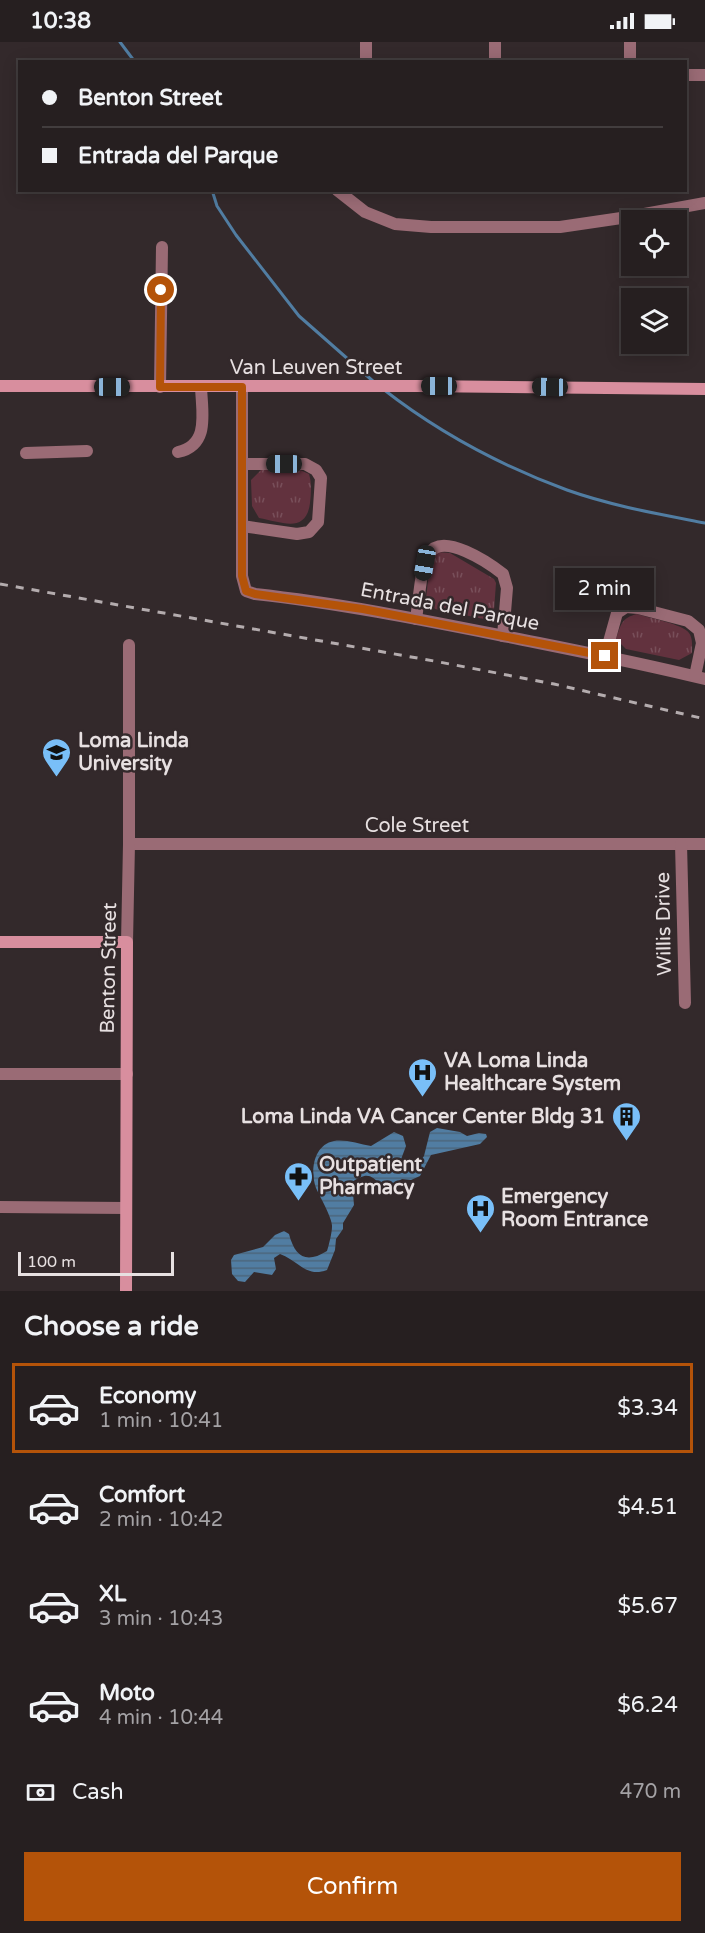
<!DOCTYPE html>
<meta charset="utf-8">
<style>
body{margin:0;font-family:"Varela Round",sans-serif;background:#322c2d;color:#f1f3f6;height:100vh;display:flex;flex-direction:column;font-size:22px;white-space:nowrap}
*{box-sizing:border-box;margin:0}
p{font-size:20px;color:#a4a2a5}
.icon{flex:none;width:33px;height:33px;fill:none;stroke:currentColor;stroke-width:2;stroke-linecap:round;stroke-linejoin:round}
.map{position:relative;height:1249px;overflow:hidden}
.sheet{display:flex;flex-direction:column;background:#261f20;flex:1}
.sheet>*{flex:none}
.top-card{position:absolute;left:18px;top:18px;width:669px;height:132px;border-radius:0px;box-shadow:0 3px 15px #0003,0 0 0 2px #423d3e;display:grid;align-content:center;height:132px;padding:0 24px;background:#261f20}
.controls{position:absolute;left:621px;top:168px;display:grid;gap:12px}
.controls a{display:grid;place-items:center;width:66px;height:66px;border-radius:0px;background:#261f20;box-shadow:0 3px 15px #0003,0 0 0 2px #423d3e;font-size:30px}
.scale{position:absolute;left:18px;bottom:15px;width:156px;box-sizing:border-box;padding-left:6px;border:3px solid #e7e0e1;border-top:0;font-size:16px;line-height:21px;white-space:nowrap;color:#e7e0e1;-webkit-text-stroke:4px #33292b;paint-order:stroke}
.end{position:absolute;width:27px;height:27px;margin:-14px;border:8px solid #b45309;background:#fff;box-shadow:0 0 0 3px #fff}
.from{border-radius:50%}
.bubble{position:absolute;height:42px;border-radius:0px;background:#261f20;box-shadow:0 3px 15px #0003,0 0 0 2px #423d3e;font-size:20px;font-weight:600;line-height:42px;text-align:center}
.car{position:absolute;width:18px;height:36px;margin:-18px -9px;border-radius:8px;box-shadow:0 0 4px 2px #0007;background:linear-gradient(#222 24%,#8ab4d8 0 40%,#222 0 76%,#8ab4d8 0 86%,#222 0)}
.top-card b{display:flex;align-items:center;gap:21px;height:57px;font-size:22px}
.top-card b+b{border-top:2px solid #423d3e}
.top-card i{width:15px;height:15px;background:#f1f3f6}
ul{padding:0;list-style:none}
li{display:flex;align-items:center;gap:18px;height:90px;margin:0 12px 9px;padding:0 12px;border:3px solid transparent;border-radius:0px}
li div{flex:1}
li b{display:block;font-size:22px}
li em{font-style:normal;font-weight:600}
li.active{border-color:#b45309}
li>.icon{width:54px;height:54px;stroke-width:1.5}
h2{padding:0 24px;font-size:27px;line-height:72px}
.pay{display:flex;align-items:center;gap:15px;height:66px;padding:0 24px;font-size:22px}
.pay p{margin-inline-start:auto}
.action{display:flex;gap:12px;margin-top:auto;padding:12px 24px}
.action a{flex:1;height:69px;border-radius:0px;background:#b45309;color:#fff;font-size:24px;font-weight:600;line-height:69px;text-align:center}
.status{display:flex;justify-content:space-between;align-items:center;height:42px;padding:0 30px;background:#261f20;direction:ltr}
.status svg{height:16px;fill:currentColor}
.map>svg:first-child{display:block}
.park{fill:url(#park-tufts)}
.water{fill:url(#water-rules)}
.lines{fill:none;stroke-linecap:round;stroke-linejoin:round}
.stream{stroke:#517da2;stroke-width:3}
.street{stroke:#9a6b75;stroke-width:12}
.secondary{stroke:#d88e9e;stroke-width:12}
.rail{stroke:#b4acae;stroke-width:3;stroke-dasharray:8 8;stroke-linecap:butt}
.route{stroke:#b45309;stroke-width:8}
.labels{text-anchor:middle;stroke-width:5;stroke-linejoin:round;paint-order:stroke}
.street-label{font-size:20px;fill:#e7e0e1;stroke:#33292b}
.poi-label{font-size:20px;font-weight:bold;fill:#e7e0e1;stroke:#33292b;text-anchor:start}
</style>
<div class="status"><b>10:38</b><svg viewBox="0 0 49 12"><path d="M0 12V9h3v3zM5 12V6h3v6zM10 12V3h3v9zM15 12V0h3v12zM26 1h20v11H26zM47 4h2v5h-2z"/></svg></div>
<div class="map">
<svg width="705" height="1249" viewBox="0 0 705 1249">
<defs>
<pattern id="park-tufts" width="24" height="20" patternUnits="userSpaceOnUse" patternTransform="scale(1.5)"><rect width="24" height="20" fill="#62323e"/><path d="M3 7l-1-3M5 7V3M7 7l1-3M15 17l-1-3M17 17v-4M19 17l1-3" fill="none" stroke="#784f5a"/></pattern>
<pattern id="water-rules" width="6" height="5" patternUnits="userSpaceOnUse" patternTransform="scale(1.5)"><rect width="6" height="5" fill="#517da2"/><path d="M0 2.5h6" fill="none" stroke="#4c667c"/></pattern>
</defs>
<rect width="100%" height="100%" fill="#33292b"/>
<!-- park -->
<g class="park">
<path d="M261,428H300L309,432C312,442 311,451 310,461C306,492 282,480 259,476L252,464L251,438Z"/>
<path d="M438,510L450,511L494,537L496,541L494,568L484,577L435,567L426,557L430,520Z"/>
<path d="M637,572C649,576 683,582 689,591C693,596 692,605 692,611L679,618L626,607L616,597C621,583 621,576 637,572Z"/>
</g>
<!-- water -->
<path class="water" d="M437,1086L460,1090L467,1094L479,1091L486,1092L487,1095L480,1102L431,1113L420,1134L411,1138L402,1137L392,1143L382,1144C370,1131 366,1131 352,1140L354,1163L343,1181V1187L336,1197L335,1208L327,1228C306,1236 299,1219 280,1212L274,1216L276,1227L272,1233L254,1230L245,1240L238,1239L232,1232L231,1218L234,1213L263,1205L275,1193L284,1189L289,1192C295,1215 306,1222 327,1209C329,1203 332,1190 332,1185C333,1177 320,1155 316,1146C310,1130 313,1103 334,1099C345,1097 359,1102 371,1104L394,1090L403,1094L406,1104L400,1120L403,1125H416L424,1114L430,1090Z"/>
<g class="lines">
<!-- stream -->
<g class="stream">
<path d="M120,0L135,20"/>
<path d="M212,148L217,164L236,193L299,274L374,340"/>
<path d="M383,347C438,390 502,424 567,448C612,464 659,472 705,481"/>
</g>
<!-- street -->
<g class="street">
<path d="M630,0V20"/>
<path d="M366,20V0"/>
<path d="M495,20V0"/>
<path d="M686,33H705"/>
<path d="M337,148L365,170L395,182L431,185H560L628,175L705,161"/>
<path d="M160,345L162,205"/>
<path d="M242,345V534L246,549L255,552C337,561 418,577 499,593C568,607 637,620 705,637"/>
<path d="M178,410C210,403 202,371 201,345"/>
<path d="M26,411L87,409"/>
<path d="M242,422H305L316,428L321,436L318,480L309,490L297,492L242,484"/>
<path d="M416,577C419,559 420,527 429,512C442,489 489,521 503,532L507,546L503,594"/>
<path d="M605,614L617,571L626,565L638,566L688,579L699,588L702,601L695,634"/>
<path d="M129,802H705"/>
<path d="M681,802L685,961"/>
<path d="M127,900L129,802V603"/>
<path d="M0,1032H127"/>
<path d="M0,1165L126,1166"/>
</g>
<!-- secondary -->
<g class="secondary">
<path d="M0,344H417L705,347"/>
<path d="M0,900H127L126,1249"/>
</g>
<!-- rail -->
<path class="rail" d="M0,542L434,619L554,642L705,677"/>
</g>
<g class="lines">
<!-- route -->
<path class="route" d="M161,248L160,345H242V534L246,549L255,552L363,567L605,614"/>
</g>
<!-- icons -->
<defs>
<symbol id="university-pin" viewBox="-11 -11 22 30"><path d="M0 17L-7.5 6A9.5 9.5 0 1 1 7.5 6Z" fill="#79bff8" stroke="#33292b"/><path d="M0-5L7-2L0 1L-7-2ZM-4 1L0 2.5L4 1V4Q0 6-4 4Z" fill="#111"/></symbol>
<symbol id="hospital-pin" viewBox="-11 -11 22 30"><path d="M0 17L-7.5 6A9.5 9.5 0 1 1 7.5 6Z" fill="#79bff8" stroke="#33292b"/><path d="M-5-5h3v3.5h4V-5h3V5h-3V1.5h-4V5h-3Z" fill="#111"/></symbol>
<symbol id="building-pin" viewBox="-11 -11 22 30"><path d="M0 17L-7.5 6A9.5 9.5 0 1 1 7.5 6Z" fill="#79bff8" stroke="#33292b"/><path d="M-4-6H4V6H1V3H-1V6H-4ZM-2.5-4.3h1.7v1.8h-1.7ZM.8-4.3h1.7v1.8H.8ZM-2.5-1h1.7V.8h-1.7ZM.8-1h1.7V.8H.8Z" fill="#111"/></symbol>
<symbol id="pharmacy-pin" viewBox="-11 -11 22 30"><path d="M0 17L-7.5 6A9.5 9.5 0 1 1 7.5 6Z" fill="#79bff8" stroke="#33292b"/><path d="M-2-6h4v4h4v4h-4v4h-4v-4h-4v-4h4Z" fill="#111"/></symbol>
</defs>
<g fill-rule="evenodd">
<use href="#university-pin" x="40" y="694" width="33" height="45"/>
<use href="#hospital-pin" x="406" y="1014" width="33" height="45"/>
<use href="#building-pin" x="610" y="1058" width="33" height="45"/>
<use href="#pharmacy-pin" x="282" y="1118" width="33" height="45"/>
<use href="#hospital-pin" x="464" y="1150" width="33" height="45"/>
</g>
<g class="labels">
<!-- street labels -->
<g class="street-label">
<text x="316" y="332">Van Leuven Street</text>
<text transform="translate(450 564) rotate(11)" y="7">Entrada del Parque</text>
<text x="417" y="790">Cole Street</text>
<text transform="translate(663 882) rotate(-91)" y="7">Willis Drive</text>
<text transform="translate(108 926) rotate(-89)" y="7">Benton Street</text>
</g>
<!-- poi labels -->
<g class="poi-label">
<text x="78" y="705">Loma Linda<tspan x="78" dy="23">University</tspan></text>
<text x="444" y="1025">VA Loma Linda<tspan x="444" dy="23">Healthcare System</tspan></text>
<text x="605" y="1081" text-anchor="end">Loma Linda VA Cancer Center Bldg 31</text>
<text x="319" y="1129">Outpatient<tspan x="319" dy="23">Pharmacy</tspan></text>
<text x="501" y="1161">Emergency<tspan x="501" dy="23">Room Entrance</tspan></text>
</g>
</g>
</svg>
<div class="controls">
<a><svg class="icon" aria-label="locate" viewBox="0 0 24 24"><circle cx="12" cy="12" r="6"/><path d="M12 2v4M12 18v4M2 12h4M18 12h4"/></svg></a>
<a><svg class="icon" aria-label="layers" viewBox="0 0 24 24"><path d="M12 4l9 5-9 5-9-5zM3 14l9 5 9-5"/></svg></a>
</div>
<div class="scale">100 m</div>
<i class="end from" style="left:161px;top:248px"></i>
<i class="end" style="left:605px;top:614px"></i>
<div class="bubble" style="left:555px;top:526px;width:99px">2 min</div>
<i class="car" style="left:439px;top:344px;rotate:270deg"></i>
<i class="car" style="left:112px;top:345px;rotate:90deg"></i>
<i class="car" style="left:550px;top:345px;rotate:271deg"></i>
<i class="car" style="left:284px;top:422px;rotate:270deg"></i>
<i class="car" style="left:425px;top:521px;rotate:190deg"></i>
<div class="top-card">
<b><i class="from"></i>Benton Street</b>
<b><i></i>Entrada del Parque</b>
</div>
</div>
<section class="sheet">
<h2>Choose a ride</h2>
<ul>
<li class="active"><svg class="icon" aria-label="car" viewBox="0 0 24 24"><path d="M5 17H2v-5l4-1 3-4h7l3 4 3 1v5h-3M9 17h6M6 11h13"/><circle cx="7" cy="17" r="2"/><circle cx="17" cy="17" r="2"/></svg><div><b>Economy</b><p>1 min · 10:41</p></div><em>$3.34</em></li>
<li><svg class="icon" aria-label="car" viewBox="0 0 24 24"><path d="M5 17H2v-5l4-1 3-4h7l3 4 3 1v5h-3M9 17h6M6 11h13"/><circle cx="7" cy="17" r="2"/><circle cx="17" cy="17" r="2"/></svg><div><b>Comfort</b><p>2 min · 10:42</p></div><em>$4.51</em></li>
<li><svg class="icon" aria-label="car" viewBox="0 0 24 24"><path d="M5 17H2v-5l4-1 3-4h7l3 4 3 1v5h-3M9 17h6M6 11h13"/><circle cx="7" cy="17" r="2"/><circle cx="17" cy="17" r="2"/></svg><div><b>XL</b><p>3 min · 10:43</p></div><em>$5.67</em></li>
<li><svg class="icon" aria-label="car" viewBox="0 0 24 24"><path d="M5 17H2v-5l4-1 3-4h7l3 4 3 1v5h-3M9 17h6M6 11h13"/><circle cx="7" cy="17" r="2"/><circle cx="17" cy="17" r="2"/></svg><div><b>Moto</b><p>4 min · 10:44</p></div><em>$6.24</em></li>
</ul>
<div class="pay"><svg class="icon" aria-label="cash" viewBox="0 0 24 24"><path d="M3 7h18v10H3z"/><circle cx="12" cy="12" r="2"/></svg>Cash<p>470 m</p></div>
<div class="action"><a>Confirm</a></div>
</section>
